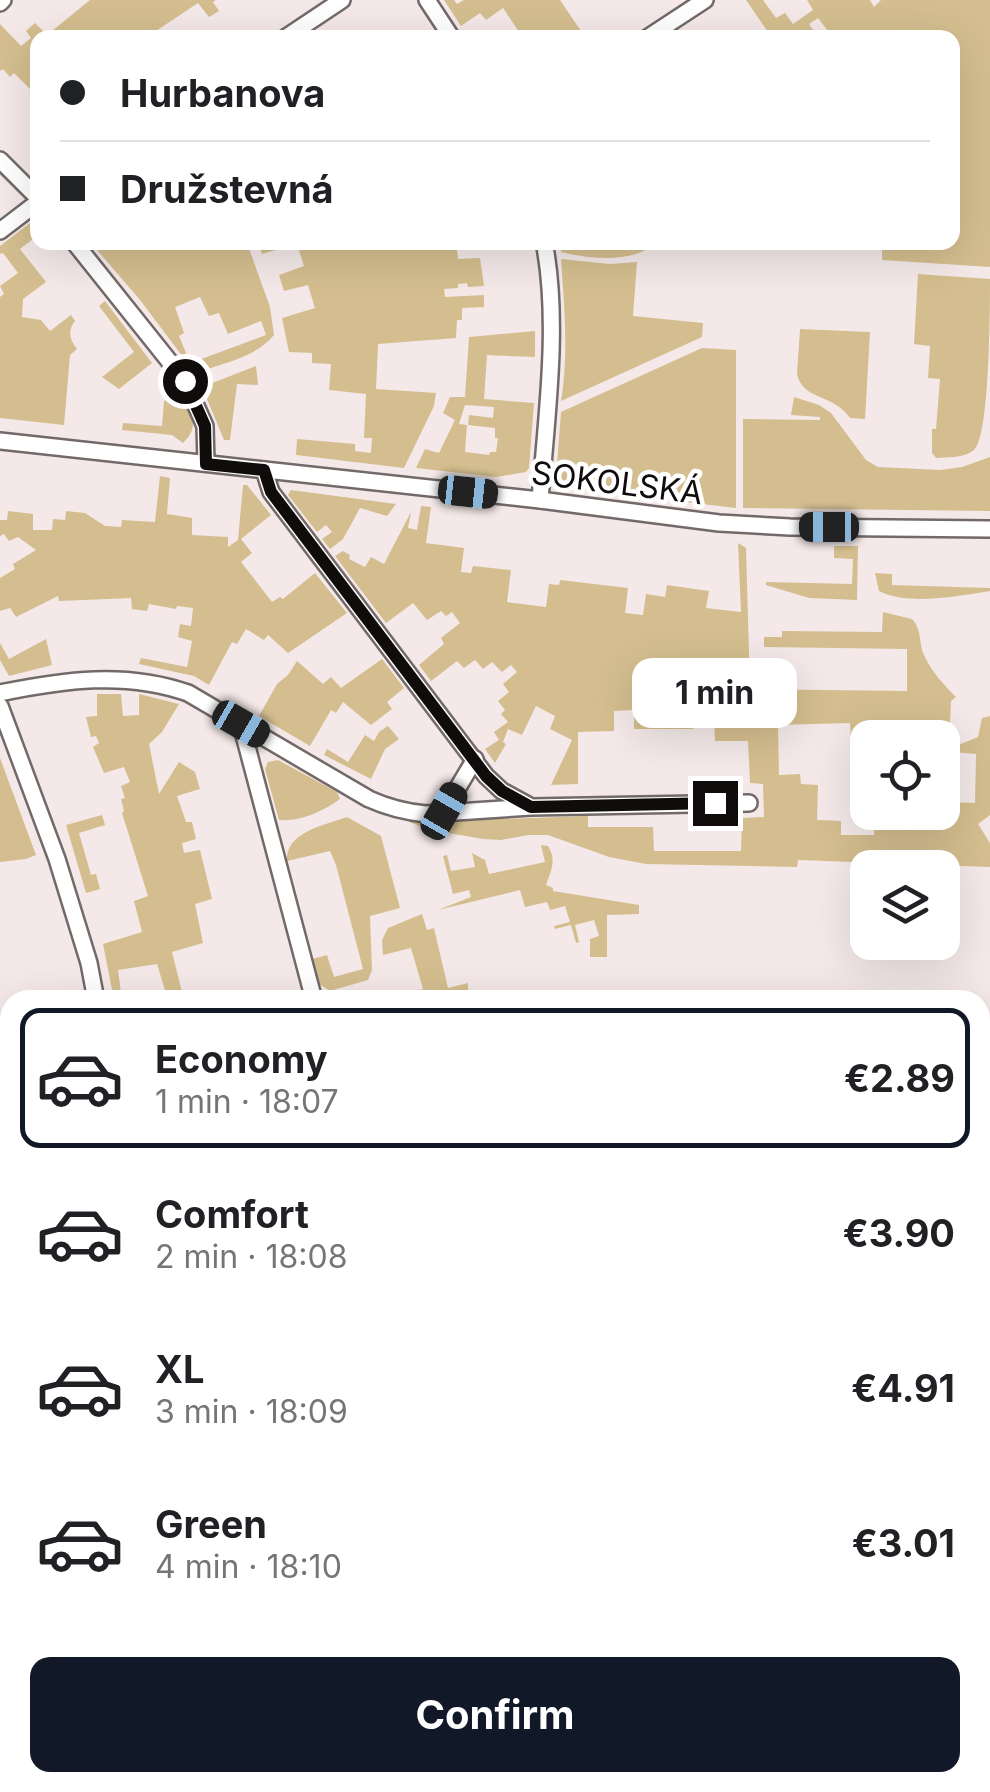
<!DOCTYPE html>
<meta charset="utf-8">
<style>
body{margin:0;font-family:Inter,sans-serif;background:#f6f6f6;color:#202124;height:100vh;display:flex;flex-direction:column;font-size:38px;white-space:nowrap}
*{box-sizing:border-box;margin:0}
p{font-size:32px;color:#757577}
.icon{flex:none;width:55px;height:55px;fill:none;stroke:currentColor;stroke-width:2;stroke-linecap:round;stroke-linejoin:round}
.map{position:relative;flex:1;overflow:hidden}
.drawer{position:absolute;left:0px;top:990px;width:990px;height:802px;display:flex;flex-direction:column;background:#fff;border-radius:30px 30px 0 0;box-shadow:0 10px 40px #0002}
.drawer>*{flex:none}
.guide{position:absolute;left:30px;top:30px;width:930px;height:220px;border-radius:20px;box-shadow:0 10px 40px #0002;display:grid;align-content:center;height:220px;padding:0 30px;background:#fff}
.tools{position:absolute;left:850px;top:720px;display:grid;gap:20px}
.tools a{display:grid;place-items:center;width:110px;height:110px;border-radius:20px;background:#fff;box-shadow:0 10px 40px #0002;font-size:50px}
.end{position:absolute;width:45px;height:45px;margin:-22px;border:12px solid #100c0c;background:#fff;box-shadow:0 0 0 5px #fff}
.from{border-radius:50%}
.bubble{position:absolute;height:70px;border-radius:20px;background:#fff;box-shadow:0 10px 40px #0002;font-size:32px;font-weight:700;line-height:70px;text-align:center}
.car{position:absolute;width:30px;height:60px;margin:-30px -15px;border-radius:12px;box-shadow:0 0 8px 2px #0007;background:linear-gradient(#222 24%,#8ab4d8 0 40%,#222 0 76%,#8ab4d8 0 86%,#222 0)}
.guide b{display:flex;align-items:center;gap:35px;height:95px;font-size:38px}
.guide b+b{border-top:2px solid #e0e0e0}
.guide i{width:25px;height:25px;background:#202124}
ul{padding:18px 0 0;list-style:none}
li{display:flex;align-items:center;gap:30px;height:140px;margin:0 20px 15px;padding:0 10px;border:5px solid transparent;border-radius:20px}
li div{flex:1}
li b{display:block;font-size:38px}
li em{font-style:normal;font-weight:700}
li.selected{border-color:#111827}
li>.icon{width:90px;height:90px;stroke-width:1.5}
.cta{display:flex;gap:20px;margin-top:auto;padding:20px 30px}
.cta a{flex:1;height:115px;border-radius:20px;background:#111827;color:#fff;font-size:40px;font-weight:700;line-height:115px;text-align:center}
.map>svg:first-child{display:block}
.green{fill:#d4be8f;fill-rule:evenodd}
.lines{fill:none;stroke-linecap:round;stroke-linejoin:round}
.street-casing{stroke:#726968;stroke-width:20}
.secondary-casing{stroke:#726968;stroke-width:28}
.street{stroke:#fff;stroke-width:15}
.secondary{stroke:#fff;stroke-width:22}
.rail-casing{stroke:#5e5757;stroke-width:9}
.rail{stroke:#fff;stroke-width:5;stroke-dasharray:15;stroke-linecap:butt}
.route{stroke:#100c0c;stroke-width:12}
.labels{text-anchor:middle;stroke-width:9;stroke-linejoin:round;paint-order:stroke}
.street-label{font-size:32px;fill:#100c0c;stroke:#fff}
</style>
<div class="map">
<svg width="990" height="1792" viewBox="0 0 990 1792">
<rect width="100%" height="100%" fill="#f4e9e8"/>
<!-- green -->
<g class="green">
<path d="M90,0H216L213,2L219,11L209,17L198,3L147,37L38,38L37,86L32,91L14,73L10,77L3,69L0,71V24L21,46L31,38L26,31L35,23L47,35Z"/>
<path d="M444,0H454L457,4L464,0H560L585,37H511L519,32L503,8L486,20L480,13L461,26Z"/>
<path d="M746,0H763L776,18L785,13L793,24L813,10L807,0H870L874,7L881,0H990V267L882,260V243L952,242V38L828,37L831,35L818,18L809,24L818,37H768L770,35Z"/>
<path d="M34,220H37V236L20,249L46,282L23,299L22,317L41,320L50,331L71,315L75,321C67,331 70,340 77,349L70,355L64,425L0,418V297L4,294L0,286L18,273L3,253L0,254V246Z"/>
<path d="M91,243H247L270,307L274,335C257,356 227,362 202,371H195L188,364L266,335L261,321L228,334L219,313L209,316L200,297L175,307L184,333L179,336L186,353L183,357L140,300Z"/>
<path d="M258,243H456L458,259L480,258L484,286L468,287L467,283L458,284V288L444,289L445,297L484,295V307L462,308V320H457L456,338L378,344L376,389L436,393L434,406L404,468L296,455L297,439L355,444V451L371,453L372,438H364L366,394L329,390L331,364L312,363V353L289,352L282,318L315,308L308,285L284,291L279,275L304,266L297,244L262,254Z"/>
<path d="M560,243V242L655,243C633,264 589,259 561,252Z"/>
<path d="M561,259L610,264L637,262L633,316L703,323L702,337L561,401C569,356 564,304 561,259Z"/>
<path d="M918,274L990,279C990,307 990,436 974,450C965,458 948,457 936,458L932,453V429H936L940,379L928,378L930,346L914,344Z"/>
<path d="M105,301L152,363L119,389L102,377L134,352L99,306Z"/>
<path d="M800,329L870,332L865,419L850,418C833,393 803,401 797,374Z"/>
<path d="M535,331V357L487,355L484,399L534,403L529,468L526,472L496,477L416,468L425,449L439,453L455,420L443,413L450,397H465L469,337ZM465,405L494,407L493,418L469,415L468,425L495,428V438H498L496,452H490L489,455L465,452L467,425L459,424Z"/>
<path d="M702,348L736,350V508L577,489L560,484L556,476L561,412Z"/>
<path d="M256,366L258,385L237,384L230,440H224L202,387Z"/>
<path d="M175,394C189,411 203,424 183,443L172,435L122,430L123,423L162,426L164,401Z"/>
<path d="M794,397L819,405L831,413L866,460L878,467L940,470L962,467L990,457V511L743,508V419L820,420V417L791,415Z"/>
<path d="M160,476L170,478L167,514L192,518V535L228,537V547L238,540L243,485H247L271,515L241,539L252,553L241,562L272,602L280,597L283,599L315,573L347,613L288,653L268,635L264,640L246,629L237,644L232,642L209,685L194,676L139,664L141,658L187,667L192,641L178,637L180,624L191,626L193,608L177,606L176,609L149,604L147,611L132,609L131,598L59,601L58,596L16,617L10,608L0,611V578L15,569L13,564L36,550L18,537L9,541L4,534L0,536V520H7L8,511L33,514V530H52L53,519L65,520L66,511L85,513L105,526L121,527L122,520L155,522Z"/>
<path d="M291,490L396,504L387,516L360,508L343,539L330,549L322,539L332,532L326,525L317,532L288,495Z"/>
<path d="M421,506L431,507L426,543L464,548L461,572L471,573L473,566L511,570L507,602L546,607L549,584L559,585L560,580L628,588L625,613L643,615L646,594L665,597L667,585L709,591L706,608L741,612L738,543L746,548L750,689L907,691V649L764,647V637H782V631L882,632L883,612L912,619C923,631 918,644 925,657C932,672 944,685 956,697L951,701L950,723C927,743 895,737 868,738L867,754L852,759L850,723L778,725L779,775L800,774L801,784L818,785L817,820L841,821V835H874L875,813L942,812L943,802L975,803L976,754L943,751L978,737L982,718L990,716V815L978,824L990,843V867L798,860L797,867L646,864L609,857L548,835H528L501,840L483,839L431,830L409,822L588,816V827H653L654,851H741L742,818L764,817L763,784L750,783L748,741H715L714,721H693V729H634V710L614,711V731L578,732V784L551,785L572,740L550,729L555,716L536,706L522,735L508,729L503,742L506,744L495,763L485,749L499,740L494,732L508,722L501,714L505,710L498,701L509,692L503,684L517,672L511,665L502,672L492,662L483,669L475,660L464,668L457,661L431,681L419,665L444,644L441,638L460,623L452,612L446,616L441,611L427,620L413,603L386,623L335,556L343,551L350,555L349,559L365,567L371,557L384,564L411,512L408,528L417,530Z"/>
<path d="M834,546H858L857,600L809,598L766,585V582L852,584L853,559L834,558Z"/>
<path d="M875,573L892,574V585L990,588V591C959,596 908,606 879,591Z"/>
<path d="M46,639L52,665L9,676L0,660V643L9,659Z"/>
<path d="M382,659L404,688L387,702L392,709L371,725L343,702L336,713L331,710L310,746L259,716L277,684L288,675L297,661L323,684L331,677L341,688Z"/>
<path d="M97,694H121L123,716L139,715V694L179,704L162,732L149,744L159,794L179,762L195,772L200,789L177,796L186,822H192L196,839L182,843L184,853L200,850L212,899L195,904L203,943L172,952L184,1000H168L157,964L118,970L122,1000H114L103,944L142,932L134,901L148,896L122,813L124,811L121,799L125,798L121,786L130,782L124,767L104,773L93,747L99,743L96,736L91,737L86,717L97,716Z"/>
<path d="M388,726L399,739L385,749L371,779L324,755L327,749L348,762L365,735L374,741L379,732Z"/>
<path d="M0,758L36,855L26,859L0,862Z"/>
<path d="M278,760L337,792L340,799C324,811 299,822 279,820L265,769L268,762Z"/>
<path d="M102,815L105,825L79,833L91,875L96,874L100,889L86,893L66,825Z"/>
<path d="M347,817L381,836L400,908L370,916L372,970L368,980L330,991L319,984L312,959L327,955L334,977L363,969L336,865L330,851L287,861C285,832 325,825 347,817Z"/>
<path d="M541,845L548,846C557,860 551,871 546,885L553,888V891L639,905V914L607,915V957H590V939L599,936L594,920L575,925L579,942L576,943L571,925L555,929L554,926L570,922L565,906L550,910L547,902L525,907L520,890L438,910L471,897L469,890L453,894L443,856L447,855L451,871L475,867L472,853L485,860L489,874L545,862Z"/>
<path d="M422,914L427,930L434,928L448,988L468,983V992L438,1000H402L400,995L423,989L411,948L383,955L382,940L388,928Z"/>
</g>
<g class="lines">
<defs>
<g id="street">
<path d="M427,0L452,38"/>
<path d="M0,3L3,0"/>
<path d="M285,38L342,0"/>
<path d="M647,38L705,0"/>
<path d="M0,160L38,198"/>
<path d="M0,231L38,202"/>
<path d="M74,242L185,381L205,426L206,463"/>
<path d="M0,441L540,500L719,523L790,527L990,529"/>
<path d="M264,470L271,492L486,776L502,791L528,805"/>
<path d="M540,500C546,421 560,321 544,242"/>
<path d="M0,693C63,680 125,671 188,693L369,799C389,808 405,812 426,814L531,807L749,803"/>
<path d="M0,706L57,859L89,963L96,1000"/>
<path d="M241,724L314,1000"/>
<path d="M444,811L475,759"/>
<path d="M0,1743L10,1747"/>
<path d="M78,1782L88,1792"/>
</g>
<g id="secondary">
<path d="M0,1158H10"/>
<path d="M980,1175L990,1174"/>
</g>
</defs>
<!-- street casing -->
<use href="#street" class="street-casing"/>
<!-- secondary casing -->
<use href="#secondary" class="secondary-casing"/>
<!-- street -->
<use href="#street" class="street"/>
<!-- secondary -->
<use href="#secondary" class="secondary"/>
<defs>
<g id="rail">
<path d="M980,1285L990,1287"/>
<path d="M0,1325L10,1326"/>
<path d="M980,1358H990"/>
<path d="M0,1502L10,1506"/>
<path d="M0,1530L10,1531"/>
<path d="M980,1652L990,1653"/>
<path d="M980,1677H990"/>
</g>
</defs>
<!-- rail casing -->
<use href="#rail" class="rail-casing"/>
<!-- rail -->
<use href="#rail" class="rail"/>
</g>
<g class="lines">
<!-- route -->
<path class="route" d="M185,381L205,426L206,464L264,470L271,492L486,776L502,791L531,807L715,803"/>
</g>
<g class="labels">
<!-- street labels -->
<g class="street-label">
<text transform="translate(617 483) rotate(7)" y="11">SOKOLSKÁ</text>
</g>
</g>
</svg>
<div class="tools">
<a><svg class="icon" aria-label="locate" viewBox="0 0 24 24"><circle cx="12" cy="12" r="6"/><path d="M12 2v4M12 18v4M2 12h4M18 12h4"/></svg></a>
<a><svg class="icon" aria-label="layers" viewBox="0 0 24 24"><path d="M12 4l9 5-9 5-9-5zM3 14l9 5 9-5"/></svg></a>
</div>
<i class="end from" style="left:185px;top:381px"></i>
<i class="end" style="left:715px;top:803px"></i>
<div class="bubble" style="left:632px;top:658px;width:165px">1 min</div>
<i class="car" style="left:468px;top:492px;rotate:96deg"></i>
<i class="car" style="left:829px;top:527px;rotate:270deg"></i>
<i class="car" style="left:241px;top:724px;rotate:120deg"></i>
<i class="car" style="left:444px;top:811px;rotate:30deg"></i>
<div class="guide">
<b><i class="from"></i>Hurbanova</b>
<b><i></i>Družstevná</b>
</div>
<section class="drawer">
<ul>
<li class="selected"><svg class="icon" aria-label="car" viewBox="0 0 24 24"><path d="M5 17H2v-5l4-1 3-4h7l3 4 3 1v5h-3M9 17h6M6 11h13"/><circle cx="7" cy="17" r="2"/><circle cx="17" cy="17" r="2"/></svg><div><b>Economy</b><p>1 min · 18:07</p></div><em>€2.89</em></li>
<li><svg class="icon" aria-label="car" viewBox="0 0 24 24"><path d="M5 17H2v-5l4-1 3-4h7l3 4 3 1v5h-3M9 17h6M6 11h13"/><circle cx="7" cy="17" r="2"/><circle cx="17" cy="17" r="2"/></svg><div><b>Comfort</b><p>2 min · 18:08</p></div><em>€3.90</em></li>
<li><svg class="icon" aria-label="car" viewBox="0 0 24 24"><path d="M5 17H2v-5l4-1 3-4h7l3 4 3 1v5h-3M9 17h6M6 11h13"/><circle cx="7" cy="17" r="2"/><circle cx="17" cy="17" r="2"/></svg><div><b>XL</b><p>3 min · 18:09</p></div><em>€4.91</em></li>
<li><svg class="icon" aria-label="car" viewBox="0 0 24 24"><path d="M5 17H2v-5l4-1 3-4h7l3 4 3 1v5h-3M9 17h6M6 11h13"/><circle cx="7" cy="17" r="2"/><circle cx="17" cy="17" r="2"/></svg><div><b>Green</b><p>4 min · 18:10</p></div><em>€3.01</em></li>
</ul>
<div class="cta"><a>Confirm</a></div>
</section>
</div>
